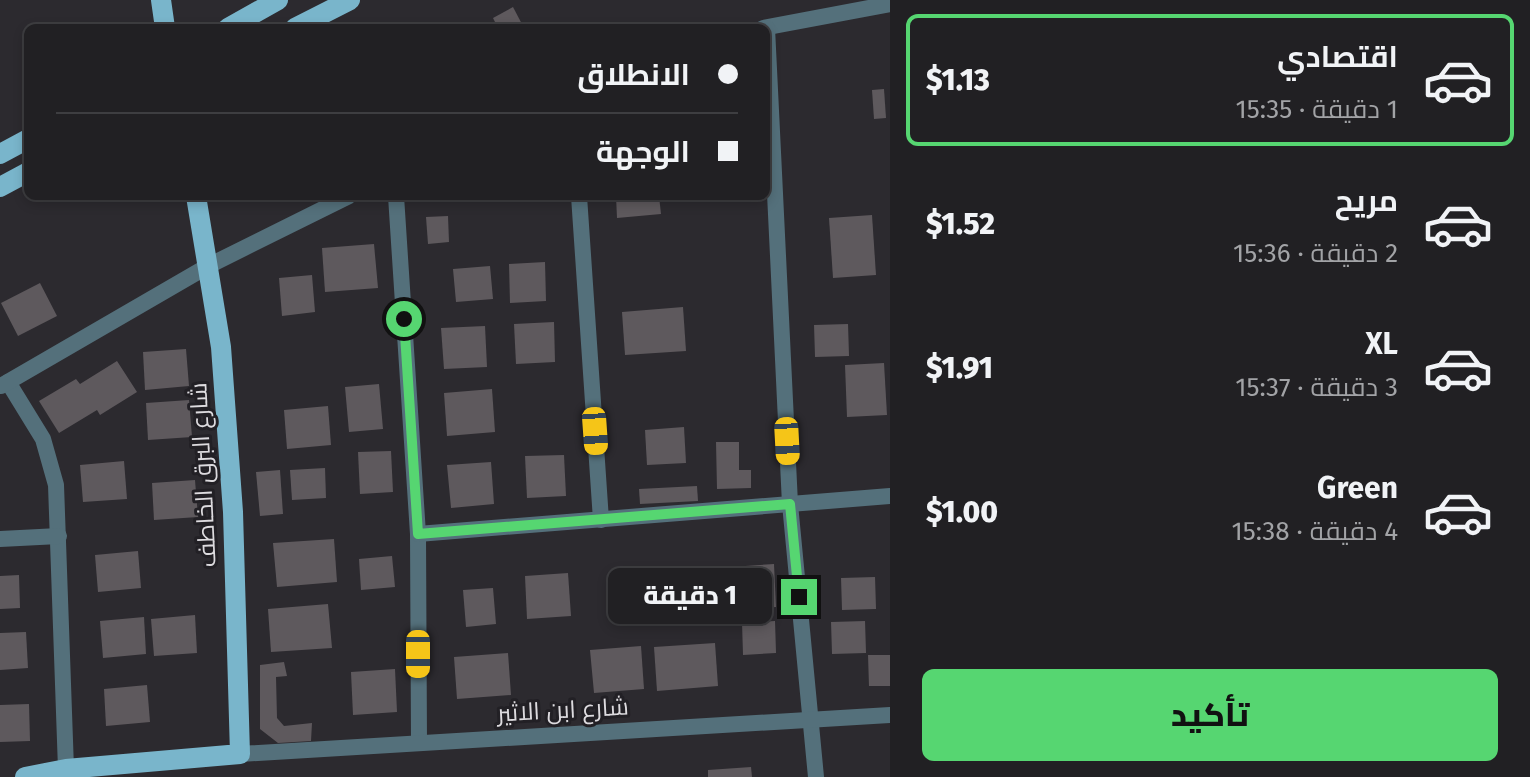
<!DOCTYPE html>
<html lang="ar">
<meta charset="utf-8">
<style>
body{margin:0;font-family:"Fira Sans",Cairo,sans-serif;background:#29282b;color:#f1f3f6;direction:rtl;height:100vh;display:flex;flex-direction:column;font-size:30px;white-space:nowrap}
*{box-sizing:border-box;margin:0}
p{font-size:26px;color:#a2a3a6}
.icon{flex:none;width:44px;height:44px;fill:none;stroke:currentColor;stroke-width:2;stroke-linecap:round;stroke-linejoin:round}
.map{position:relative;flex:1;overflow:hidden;direction:ltr}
.panel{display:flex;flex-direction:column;background:#212023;width:640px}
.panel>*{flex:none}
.hud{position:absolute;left:24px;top:24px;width:746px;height:176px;border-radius:12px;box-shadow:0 4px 12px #0003,0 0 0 2px #3e3e41;direction:rtl;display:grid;align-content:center;height:176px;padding:0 32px;background:#212023}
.end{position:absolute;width:36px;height:36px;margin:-18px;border:10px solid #56d671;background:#111;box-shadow:0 0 0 4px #111}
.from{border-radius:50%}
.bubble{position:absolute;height:56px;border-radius:12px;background:#212023;box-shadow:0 4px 12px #0003,0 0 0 2px #3e3e41;font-size:26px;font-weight:800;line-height:56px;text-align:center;direction:rtl}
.car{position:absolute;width:24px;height:48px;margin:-24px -12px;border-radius:10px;box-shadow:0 0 6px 2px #0007;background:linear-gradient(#f5c518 24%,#345 0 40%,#f5c518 0 76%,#345 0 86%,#f5c518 0)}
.hud b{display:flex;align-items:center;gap:28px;height:76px;font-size:30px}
.hud b+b{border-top:2px solid #3e3e41}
.hud i{width:20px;height:20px;background:#f1f3f6}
ul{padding:14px 0 0;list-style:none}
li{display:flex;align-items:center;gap:24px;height:132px;margin:0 16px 12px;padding:0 16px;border:4px solid transparent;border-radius:12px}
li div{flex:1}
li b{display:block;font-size:30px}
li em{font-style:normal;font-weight:800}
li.active{border-color:#56d671}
li>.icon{width:72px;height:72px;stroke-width:1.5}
.button{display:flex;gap:16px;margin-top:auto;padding:16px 32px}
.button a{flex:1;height:92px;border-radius:12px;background:#56d671;color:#111;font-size:32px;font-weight:800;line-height:92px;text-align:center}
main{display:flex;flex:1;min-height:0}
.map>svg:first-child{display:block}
.building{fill:#5e595d}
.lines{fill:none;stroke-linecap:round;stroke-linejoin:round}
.street{stroke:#54707b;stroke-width:16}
.primary{stroke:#79b5cb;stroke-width:20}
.route{stroke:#56d671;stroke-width:10}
.labels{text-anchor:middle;stroke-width:6;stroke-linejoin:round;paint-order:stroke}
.street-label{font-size:24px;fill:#dddbdf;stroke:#222025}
</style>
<main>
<section class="panel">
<ul>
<li class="active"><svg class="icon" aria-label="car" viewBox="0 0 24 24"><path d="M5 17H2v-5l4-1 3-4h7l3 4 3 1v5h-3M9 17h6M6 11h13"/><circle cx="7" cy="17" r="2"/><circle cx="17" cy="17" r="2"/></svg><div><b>اقتصادي</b><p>1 دقيقة · 15:35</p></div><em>$1.13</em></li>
<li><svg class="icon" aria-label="car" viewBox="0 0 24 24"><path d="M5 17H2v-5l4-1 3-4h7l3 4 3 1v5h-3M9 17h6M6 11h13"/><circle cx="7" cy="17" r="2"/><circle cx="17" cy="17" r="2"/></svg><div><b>مريح</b><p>2 دقيقة · 15:36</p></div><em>$1.52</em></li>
<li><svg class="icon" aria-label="car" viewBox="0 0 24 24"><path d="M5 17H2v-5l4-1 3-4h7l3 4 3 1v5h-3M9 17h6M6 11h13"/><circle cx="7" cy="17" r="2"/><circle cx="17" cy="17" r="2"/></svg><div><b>XL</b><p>3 دقيقة · 15:37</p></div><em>$1.91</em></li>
<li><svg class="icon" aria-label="car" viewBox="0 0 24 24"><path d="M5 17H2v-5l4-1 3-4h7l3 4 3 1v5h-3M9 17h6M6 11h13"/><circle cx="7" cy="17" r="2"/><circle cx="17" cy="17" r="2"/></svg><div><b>Green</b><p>4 دقيقة · 15:38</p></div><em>$1.00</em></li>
</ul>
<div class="button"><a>تأكيد</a></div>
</section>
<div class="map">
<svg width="890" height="777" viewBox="0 0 890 777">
<rect width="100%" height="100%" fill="#2c2a2f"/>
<!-- building -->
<g class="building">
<path d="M513,7L524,28H498L493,18Z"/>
<path d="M884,89L886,118L874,119L872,90Z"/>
<path d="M616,196H659L661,214L617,218Z"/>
<path d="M872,215L876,275L833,278L829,218Z"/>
<path d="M448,216L449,242L428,244L426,217Z"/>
<path d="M374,244L378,288L325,292L322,248Z"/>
<path d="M545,262L546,301L510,303L509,264Z"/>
<path d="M490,266L493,299L456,302L453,269Z"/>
<path d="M312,275L315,312L282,316L279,278Z"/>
<path d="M40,283L57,316L18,336L1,303Z"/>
<path d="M683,307L686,351L625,355L622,312Z"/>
<path d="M554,322L555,362L516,364L514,324Z"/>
<path d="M848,324L849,356L815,357L814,325Z"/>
<path d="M485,326L487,367L444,369L441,328Z"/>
<path d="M186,349L189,386L145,390L143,352Z"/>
<path d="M117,361L137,392L100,415L97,410L59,433L39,401L76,379L80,384Z"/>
<path d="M884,363L887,415L847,417L845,365Z"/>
<path d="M379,384L383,429L349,432L345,387Z"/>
<path d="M492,389L495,432L447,436L444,393Z"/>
<path d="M189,400L192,437L148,440L146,403Z"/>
<path d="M328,406L331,445L287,449L284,410Z"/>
<path d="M684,427L686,463L647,465L645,430Z"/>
<path d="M716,442H739V470H751V488L717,489Z"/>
<path d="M391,451L393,492L360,494L358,452Z"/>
<path d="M564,455L566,496L527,498L525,456Z"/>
<path d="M124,461L127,499L83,502L80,465Z"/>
<path d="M491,462L494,504L451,508L447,465Z"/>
<path d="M325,468L326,498L292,500L290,470Z"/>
<path d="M280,470L283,514L260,516L256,472Z"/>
<path d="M195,480L198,517L154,520L152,483Z"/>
<path d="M697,486L698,501L640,504L639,489Z"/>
<path d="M334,539L337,582L277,587L273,543Z"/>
<path d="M138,551L141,588L98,592L95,555Z"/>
<path d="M392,556L395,587L361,590L359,559Z"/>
<path d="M774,564L776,607L732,610L730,567Z"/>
<path d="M706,568L708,611L664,614L662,571Z"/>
<path d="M568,573L571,616L527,619L525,576Z"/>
<path d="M19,575L20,608L0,609V576Z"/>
<path d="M875,577L876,609L842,610L841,578Z"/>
<path d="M493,588L496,624L466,627L463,590Z"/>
<path d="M328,604L332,648L271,652L268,609Z"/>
<path d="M195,615L197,653L154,656L151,619Z"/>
<path d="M144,617L146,654L103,658L100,621Z"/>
<path d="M775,621L776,653L743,655L742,623Z"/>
<path d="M865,621L866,653L832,654L831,622Z"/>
<path d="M26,632L28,668L0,670V633Z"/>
<path d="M715,643L718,686L657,691L654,647Z"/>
<path d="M641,646L644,689L594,693L590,650Z"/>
<path d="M508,653L511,695L457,699L454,657Z"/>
<path d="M868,655H890V686H869Z"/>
<path d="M284,662L287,676L276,677L277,718L284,726L312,723L311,741L278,743L260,729V665Z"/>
<path d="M395,669L397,712L353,715L351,672Z"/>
<path d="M147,685L150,722L106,726L104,689Z"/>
<path d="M29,704L30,741L0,742V705Z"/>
<path d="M751,767L752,777H708V770Z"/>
</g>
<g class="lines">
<!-- street -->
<g class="street">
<path d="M763,28L890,4"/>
<path d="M767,28L790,504L816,777"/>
<path d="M396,196L418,534L419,743"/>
<path d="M579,196L601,520"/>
<path d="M8,382L43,439L56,485L66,769"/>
<path d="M1,386L208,266L349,196"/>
<path d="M418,534L890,496"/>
<path d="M0,539L59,536"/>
<path d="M240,754L890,715"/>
</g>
<!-- primary -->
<g class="primary">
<path d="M161,0L165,28"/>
<path d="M228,28L278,0"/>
<path d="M295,28L350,0"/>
<path d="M0,154L28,139"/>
<path d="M0,187L28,172"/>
<path d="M25,777L66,769L240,754L233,512L221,347L196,196"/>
</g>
</g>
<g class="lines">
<!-- route -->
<path class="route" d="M404,319L418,534L790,504L799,597"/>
</g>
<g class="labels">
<!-- street labels -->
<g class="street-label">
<text transform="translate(203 475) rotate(-93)" y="8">شارع البرق الخاطف</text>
<text transform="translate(563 710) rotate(-3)" y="8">شارع ابن الاثير</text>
</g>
</g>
</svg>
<i class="end from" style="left:404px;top:319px"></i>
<i class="end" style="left:799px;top:597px"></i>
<div class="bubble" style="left:608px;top:568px;width:164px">1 دقيقة</div>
<i class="car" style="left:595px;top:431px;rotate:176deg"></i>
<i class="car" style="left:787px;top:441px;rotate:177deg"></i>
<i class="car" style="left:418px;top:654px;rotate:180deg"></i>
<div class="hud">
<b><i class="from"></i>الانطلاق</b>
<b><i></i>الوجهة</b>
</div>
</div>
</main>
